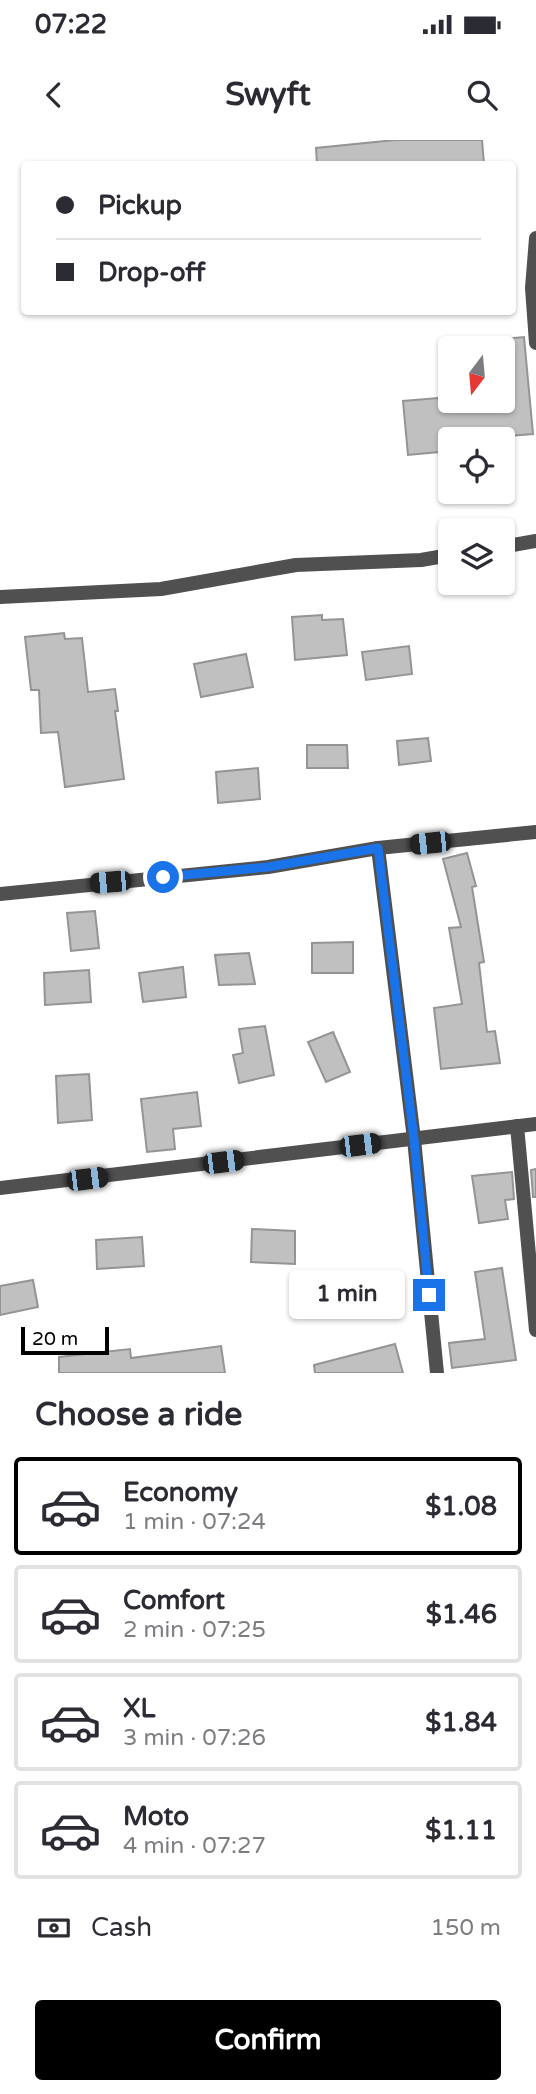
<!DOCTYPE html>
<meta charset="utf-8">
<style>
body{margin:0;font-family:"Varela Round",sans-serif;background:#f2f2f3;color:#2b2b33;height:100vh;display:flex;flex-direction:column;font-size:26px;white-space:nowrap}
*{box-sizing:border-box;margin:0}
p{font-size:23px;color:#7c7c81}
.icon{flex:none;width:38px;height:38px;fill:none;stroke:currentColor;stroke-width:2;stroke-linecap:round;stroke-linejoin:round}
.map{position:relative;height:1233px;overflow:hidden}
.drawer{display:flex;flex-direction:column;background:#fff;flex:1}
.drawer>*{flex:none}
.hud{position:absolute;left:21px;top:21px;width:495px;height:154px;border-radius:7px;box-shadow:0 2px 5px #0004;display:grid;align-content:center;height:154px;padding:0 35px;background:#fff}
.needle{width:46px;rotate:196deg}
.fabs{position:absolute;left:438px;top:196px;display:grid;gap:14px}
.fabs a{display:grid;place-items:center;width:77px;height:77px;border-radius:7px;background:#fff;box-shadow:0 2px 5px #0004;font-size:35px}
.scale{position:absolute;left:21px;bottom:18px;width:88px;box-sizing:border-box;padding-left:7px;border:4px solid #000;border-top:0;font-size:19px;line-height:24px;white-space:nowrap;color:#000;-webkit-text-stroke:5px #fff;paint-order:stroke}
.end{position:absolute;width:32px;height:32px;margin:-16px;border:9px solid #1a73e8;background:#fff;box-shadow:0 0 0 4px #fff}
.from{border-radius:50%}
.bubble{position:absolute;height:49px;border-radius:7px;background:#fff;box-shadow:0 2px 5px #0004;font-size:23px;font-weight:700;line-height:49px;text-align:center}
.car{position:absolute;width:21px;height:42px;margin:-21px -10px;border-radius:9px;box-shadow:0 0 5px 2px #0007;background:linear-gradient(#222 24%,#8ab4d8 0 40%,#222 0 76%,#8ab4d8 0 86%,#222 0)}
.hud b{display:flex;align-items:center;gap:24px;height:66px;font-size:26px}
.hud b+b{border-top:2px solid #e1e1e2}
.hud i{width:18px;height:18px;background:#2b2b33}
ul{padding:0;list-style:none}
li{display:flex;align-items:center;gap:21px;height:98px;margin:0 14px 10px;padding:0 21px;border:4px solid #e1e1e2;border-radius:7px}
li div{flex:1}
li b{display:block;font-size:26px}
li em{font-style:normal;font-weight:700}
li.on{border-color:#000}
li>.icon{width:63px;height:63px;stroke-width:1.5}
h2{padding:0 35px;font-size:32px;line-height:84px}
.pay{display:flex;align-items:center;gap:18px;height:77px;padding:0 35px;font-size:26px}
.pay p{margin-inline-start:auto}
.cta{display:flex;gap:14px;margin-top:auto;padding:14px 35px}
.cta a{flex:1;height:80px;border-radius:7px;background:#000;color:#fff;font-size:28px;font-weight:700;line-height:80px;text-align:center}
.status{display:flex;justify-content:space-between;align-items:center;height:49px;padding:0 35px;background:#fff;direction:ltr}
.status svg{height:19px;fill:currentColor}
header{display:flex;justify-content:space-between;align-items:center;height:91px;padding:0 35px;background:#fff;font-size:32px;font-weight:700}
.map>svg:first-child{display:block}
.building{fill:#c0c0c0;stroke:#949494;stroke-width:2}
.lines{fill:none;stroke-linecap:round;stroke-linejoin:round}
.street{stroke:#505050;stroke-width:14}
.route{stroke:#1a73e8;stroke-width:9}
</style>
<div class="status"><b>07:22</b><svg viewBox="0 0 49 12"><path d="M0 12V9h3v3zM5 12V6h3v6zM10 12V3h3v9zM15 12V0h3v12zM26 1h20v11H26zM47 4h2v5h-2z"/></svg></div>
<header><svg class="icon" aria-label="back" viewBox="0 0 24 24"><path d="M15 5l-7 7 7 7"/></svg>Swyft<svg class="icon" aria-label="search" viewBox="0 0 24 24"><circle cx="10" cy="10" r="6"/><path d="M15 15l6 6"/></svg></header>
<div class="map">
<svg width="536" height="1233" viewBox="0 0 536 1233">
<rect width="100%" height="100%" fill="#fff"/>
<!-- building -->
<g class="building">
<path d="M395,0H482L484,24H317L316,8Z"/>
<path d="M524,197L533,294L474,299H450V311L408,315L403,261L450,257V261H502V199Z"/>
<path d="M322,475V480L343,479L347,515L295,520L292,477Z"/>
<path d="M64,493L65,499L82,498L88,552L115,549L118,571H115L124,639L65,647L58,592L41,593L39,550H31L25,497Z"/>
<path d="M409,506L412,534L366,540L362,512Z"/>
<path d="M246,514L253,547L201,557L194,524Z"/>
<path d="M428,598L431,621L399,625L397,601Z"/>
<path d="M307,605H347L348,628H307Z"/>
<path d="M258,628L260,659L218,663L216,632Z"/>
<path d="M467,713L476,746L472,747L484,822L479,823L487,892L495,891L500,923L441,929L434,868L462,864L449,788L461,787L443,719Z"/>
<path d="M95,771L99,808L71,811L67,773Z"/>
<path d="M353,802V833H312V803Z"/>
<path d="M249,813L255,844L219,845L215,815Z"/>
<path d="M183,827L186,857L143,862L139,833Z"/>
<path d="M89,830L91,862L45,865L44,833Z"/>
<path d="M265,886L274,935L239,943L233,915L243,913L239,889Z"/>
<path d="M333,892L350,932L326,942L308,902Z"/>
<path d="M89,934L92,980L58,983L56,936Z"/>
<path d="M197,952L201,986L173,989L175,1009L147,1012L141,959Z"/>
<path d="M536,1029V1057H533L531,1030Z"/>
<path d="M512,1032L514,1059L505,1060L508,1079L479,1083L472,1036Z"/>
<path d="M252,1089L295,1091V1124L251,1122Z"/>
<path d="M142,1097L144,1126L97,1129L96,1100Z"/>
<path d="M502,1128L516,1220L452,1228L449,1203L485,1199L475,1132Z"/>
<path d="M33,1140L38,1167L0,1175V1146Z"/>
<path d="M395,1204L403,1233H315L314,1225Z"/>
<path d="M221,1206L225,1233H59V1217L130,1209L131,1218Z"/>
</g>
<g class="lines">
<!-- street -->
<g class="street">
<path d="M536,98L532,148L536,203"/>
<path d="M502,407L536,401"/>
<path d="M0,457L161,449L296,425L421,420L450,415"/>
<path d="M378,708L414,999L437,1233"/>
<path d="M0,754L268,727L378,708L536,692"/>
<path d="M517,986L536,1190"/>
<path d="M0,1048L536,984"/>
</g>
</g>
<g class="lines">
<!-- route -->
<path class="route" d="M163,737L268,727L378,708L414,999L429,1155"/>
</g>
</svg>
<div class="fabs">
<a><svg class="needle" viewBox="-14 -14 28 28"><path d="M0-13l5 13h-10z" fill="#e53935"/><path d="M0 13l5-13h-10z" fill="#7c7c81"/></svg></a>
<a><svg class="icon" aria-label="locate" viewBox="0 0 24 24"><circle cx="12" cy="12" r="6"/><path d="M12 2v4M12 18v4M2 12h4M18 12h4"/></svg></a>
<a><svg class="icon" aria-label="layers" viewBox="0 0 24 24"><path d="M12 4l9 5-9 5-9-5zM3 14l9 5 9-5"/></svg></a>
</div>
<div class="scale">20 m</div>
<i class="end from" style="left:163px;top:737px"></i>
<i class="end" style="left:429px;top:1155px"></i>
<div class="bubble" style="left:289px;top:1130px;width:116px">1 min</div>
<i class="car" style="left:430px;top:703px;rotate:264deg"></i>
<i class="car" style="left:110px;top:742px;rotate:265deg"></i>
<i class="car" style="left:360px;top:1005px;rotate:83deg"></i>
<i class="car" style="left:223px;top:1022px;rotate:83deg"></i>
<i class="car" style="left:87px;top:1039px;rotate:83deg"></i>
<div class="hud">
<b><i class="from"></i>Pickup</b>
<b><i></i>Drop-off</b>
</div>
</div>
<section class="drawer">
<h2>Choose a ride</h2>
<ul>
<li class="on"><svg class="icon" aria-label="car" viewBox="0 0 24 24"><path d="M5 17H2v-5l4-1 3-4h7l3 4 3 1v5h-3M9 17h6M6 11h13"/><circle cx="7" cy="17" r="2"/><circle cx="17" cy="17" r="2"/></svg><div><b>Economy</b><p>1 min · 07:24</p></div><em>$1.08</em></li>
<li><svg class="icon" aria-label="car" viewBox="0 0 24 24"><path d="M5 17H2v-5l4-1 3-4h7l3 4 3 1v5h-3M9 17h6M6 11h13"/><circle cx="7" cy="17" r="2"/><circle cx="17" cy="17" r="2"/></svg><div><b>Comfort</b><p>2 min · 07:25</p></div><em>$1.46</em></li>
<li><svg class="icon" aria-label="car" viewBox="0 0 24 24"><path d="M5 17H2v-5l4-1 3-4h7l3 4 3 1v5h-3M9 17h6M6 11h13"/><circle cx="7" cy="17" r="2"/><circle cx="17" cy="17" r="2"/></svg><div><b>XL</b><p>3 min · 07:26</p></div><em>$1.84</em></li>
<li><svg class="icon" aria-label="car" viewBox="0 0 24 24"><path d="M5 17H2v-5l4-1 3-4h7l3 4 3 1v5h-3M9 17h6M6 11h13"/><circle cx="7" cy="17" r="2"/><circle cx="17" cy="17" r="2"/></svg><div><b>Moto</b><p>4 min · 07:27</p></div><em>$1.11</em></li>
</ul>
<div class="pay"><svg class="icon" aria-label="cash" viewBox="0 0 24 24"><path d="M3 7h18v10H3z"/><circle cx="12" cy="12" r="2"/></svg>Cash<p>150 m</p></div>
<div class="cta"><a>Confirm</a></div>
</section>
